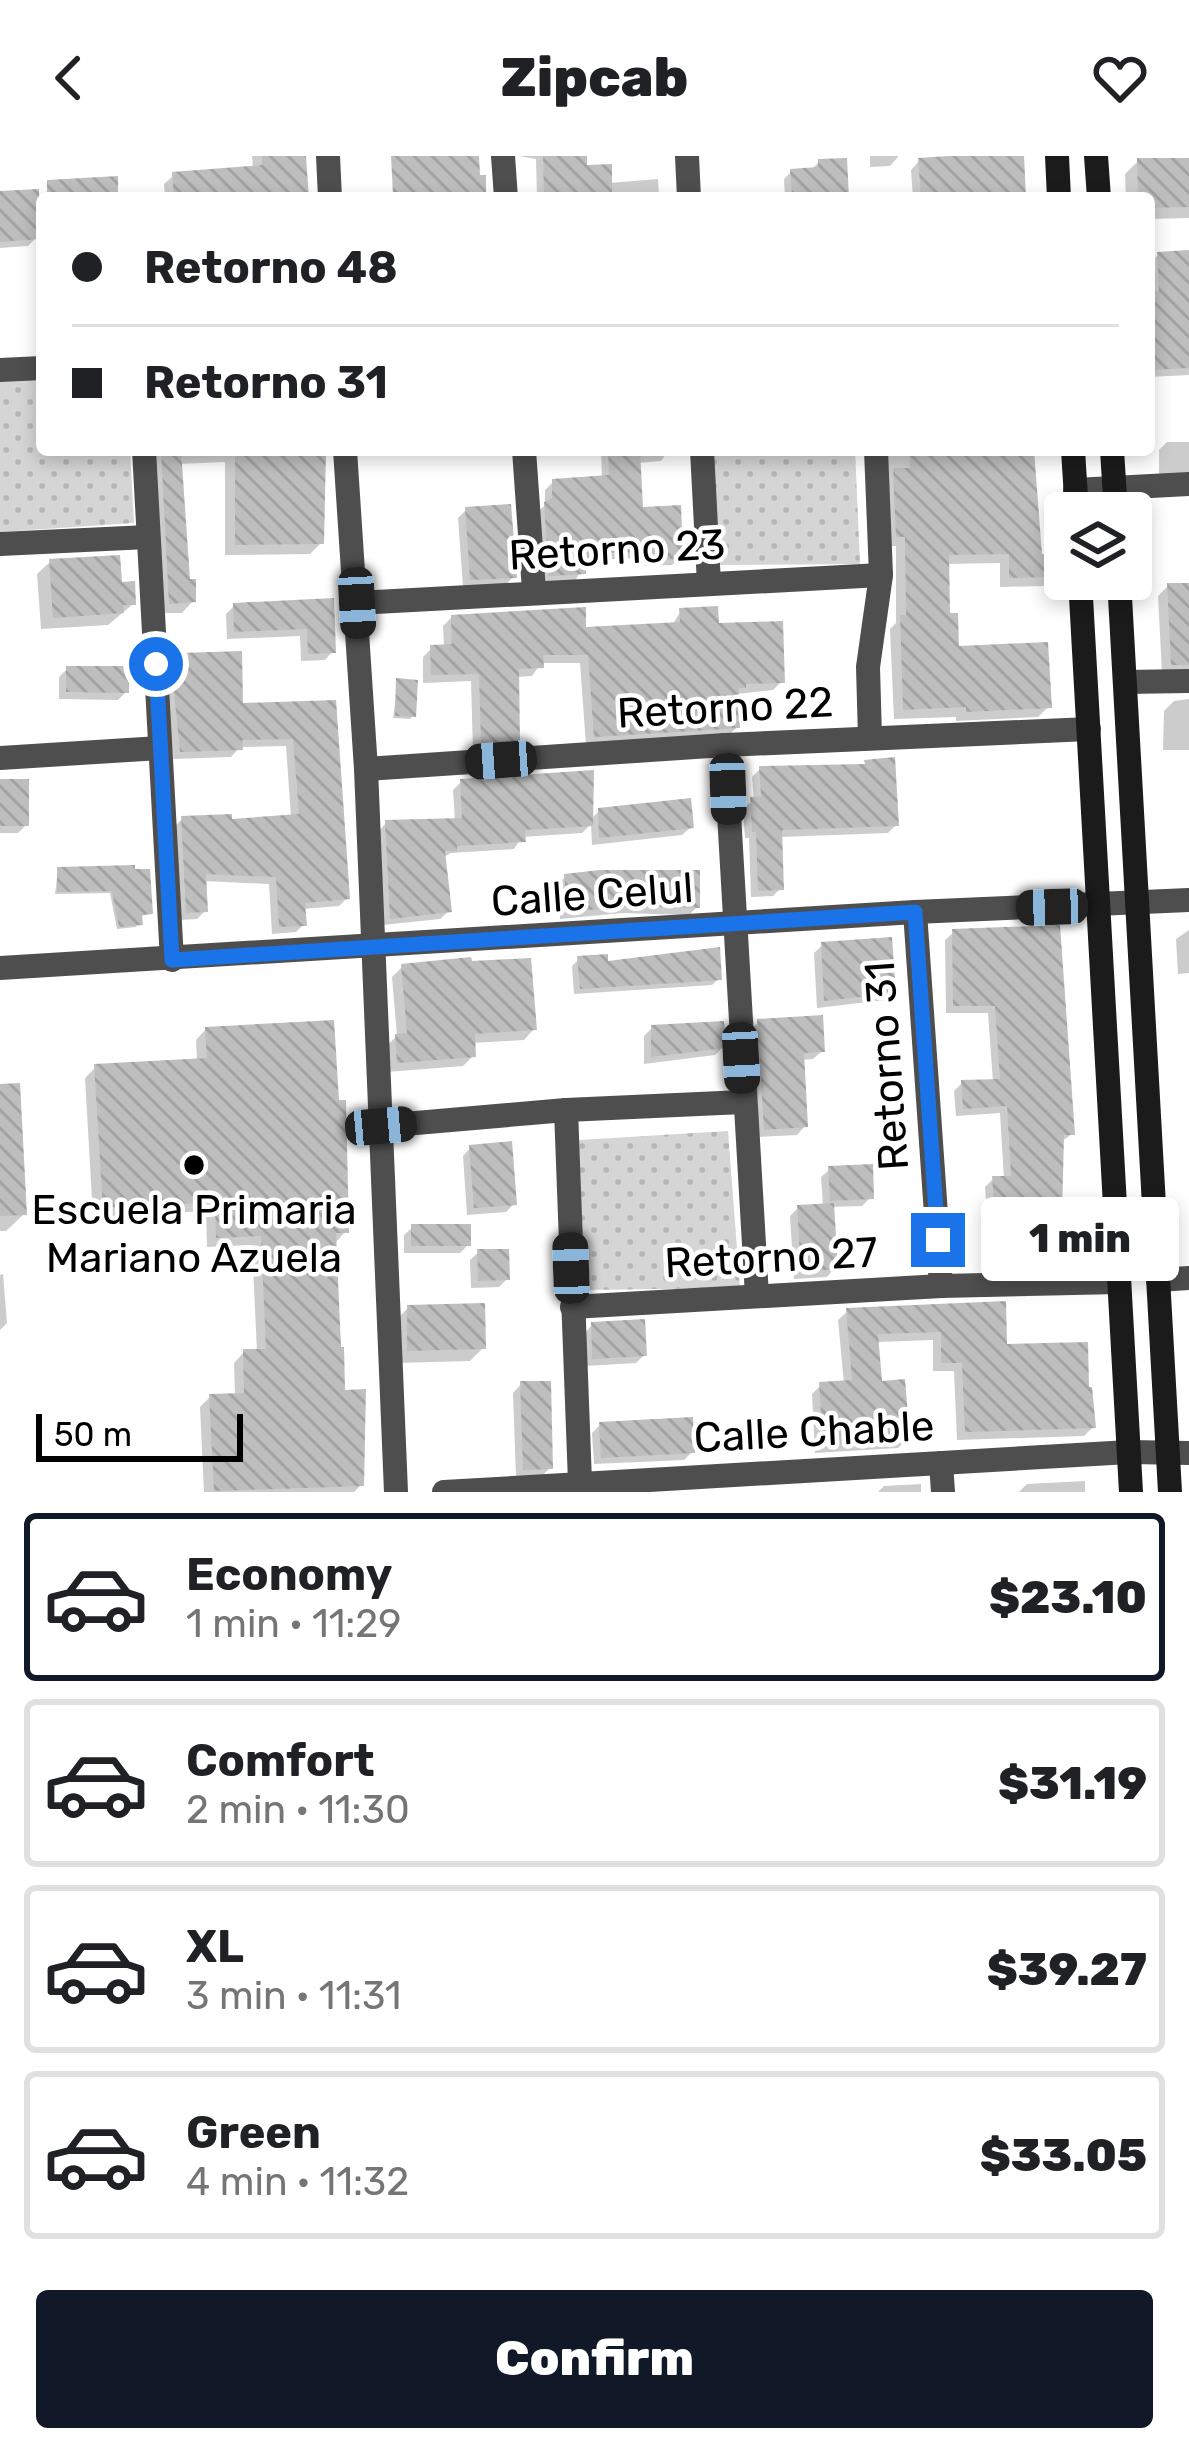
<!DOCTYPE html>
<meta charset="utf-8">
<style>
body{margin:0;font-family:Rubik,sans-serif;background:#f2f2f2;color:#202124;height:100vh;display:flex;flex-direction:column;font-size:45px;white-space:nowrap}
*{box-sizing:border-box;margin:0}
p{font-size:39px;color:#757577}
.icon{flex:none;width:66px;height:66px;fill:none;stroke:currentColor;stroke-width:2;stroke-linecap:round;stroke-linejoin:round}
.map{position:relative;height:1336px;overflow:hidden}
.drawer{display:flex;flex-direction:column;background:#fff;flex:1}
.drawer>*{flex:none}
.top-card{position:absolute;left:36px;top:36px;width:1119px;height:264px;border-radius:12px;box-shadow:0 6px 18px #0003;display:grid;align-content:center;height:264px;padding:0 36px;background:#fff}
.tools{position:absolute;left:1044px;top:336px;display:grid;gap:24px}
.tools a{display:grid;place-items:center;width:108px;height:108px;border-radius:12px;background:#fff;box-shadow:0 6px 18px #0003;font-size:60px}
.scale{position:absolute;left:36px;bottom:30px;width:207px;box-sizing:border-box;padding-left:12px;border:6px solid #000;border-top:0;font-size:33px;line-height:42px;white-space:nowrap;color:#000;-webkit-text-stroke:9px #fff;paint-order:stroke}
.end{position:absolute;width:54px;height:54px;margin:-27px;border:15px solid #1a73e8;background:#fff;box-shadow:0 0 0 6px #fff}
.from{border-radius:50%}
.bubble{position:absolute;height:84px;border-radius:12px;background:#fff;box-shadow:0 6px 18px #0003;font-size:39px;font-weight:800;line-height:84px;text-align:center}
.car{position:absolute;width:36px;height:72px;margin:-36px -18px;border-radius:15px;box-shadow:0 0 9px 3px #0007;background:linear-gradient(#222 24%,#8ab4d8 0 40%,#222 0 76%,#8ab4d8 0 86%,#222 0)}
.top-card b{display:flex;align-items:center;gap:42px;height:114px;font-size:45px}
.top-card b+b{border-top:3px solid #e0e0e0}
.top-card i{width:30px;height:30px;background:#202124}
ul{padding:21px 0 0;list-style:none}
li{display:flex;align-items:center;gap:36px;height:168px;margin:0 24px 18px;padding:0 12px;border:6px solid #e0e0e0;border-radius:12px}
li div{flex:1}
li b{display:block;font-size:45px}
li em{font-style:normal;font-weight:800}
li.current{border-color:#111827}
li>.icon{width:108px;height:108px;stroke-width:1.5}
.cta{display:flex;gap:24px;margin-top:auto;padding:24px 36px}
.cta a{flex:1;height:138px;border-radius:12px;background:#111827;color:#fff;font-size:48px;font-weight:800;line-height:138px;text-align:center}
header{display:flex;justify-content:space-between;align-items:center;height:156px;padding:0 36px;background:#fff;font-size:54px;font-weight:800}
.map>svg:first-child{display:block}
.grass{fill:url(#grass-dots)}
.shadow{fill:#0003}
.building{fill:url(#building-back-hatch)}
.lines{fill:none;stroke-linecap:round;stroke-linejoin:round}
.minor{stroke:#4e4e4e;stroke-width:24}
.secondary{stroke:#1b1b1b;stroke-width:24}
.route{stroke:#1a73e8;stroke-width:15}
.poi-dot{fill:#000;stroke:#fff;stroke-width:4.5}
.labels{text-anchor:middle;stroke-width:9;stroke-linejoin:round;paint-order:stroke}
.street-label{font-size:42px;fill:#000;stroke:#fff}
.poi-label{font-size:42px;fill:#000;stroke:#fff}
</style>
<header><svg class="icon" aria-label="back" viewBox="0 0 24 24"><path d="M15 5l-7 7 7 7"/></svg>Zipcab<svg class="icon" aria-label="heart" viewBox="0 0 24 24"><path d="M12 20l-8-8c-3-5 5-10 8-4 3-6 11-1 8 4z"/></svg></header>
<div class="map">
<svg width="1189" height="1336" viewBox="0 0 1189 1336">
<defs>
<pattern id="grass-dots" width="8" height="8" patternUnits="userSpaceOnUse" patternTransform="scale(3)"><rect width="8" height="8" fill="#d5d5d5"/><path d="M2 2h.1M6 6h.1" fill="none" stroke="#b5b5b5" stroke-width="1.8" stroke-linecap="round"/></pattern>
<pattern id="building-back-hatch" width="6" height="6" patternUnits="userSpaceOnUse" patternTransform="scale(3)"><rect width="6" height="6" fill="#bebebe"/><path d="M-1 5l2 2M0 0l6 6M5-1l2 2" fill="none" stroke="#a2a2a2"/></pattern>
</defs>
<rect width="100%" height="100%" fill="#fff"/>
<!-- grass -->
<g class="grass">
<path d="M42,223V294H130L134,367L0,376V225Z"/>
<path d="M713,294H855L860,408L716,409Z"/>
<path d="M728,975L740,1132L584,1134L579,984Z"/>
</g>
<!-- shadow -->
<g class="shadow">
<path d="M252,0H303L306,42H165L164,28L174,19L253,13Z"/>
<path d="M519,0H584L585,12L609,27L658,23L659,42H533L537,41L536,3Z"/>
<path d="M870,0H898V1L890,10L870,11Z"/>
<path d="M963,0H1020L1022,42H913L911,14L919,5Z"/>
<path d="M1138,5H1189V62L1149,63V42H1126L1125,18Z"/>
<path d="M819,6L846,42H785L784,23L791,16L811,14Z"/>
<path d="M0,38L37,81L28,90L0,92Z"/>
<path d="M1189,97V219L1149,221L1150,107L1158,99Z"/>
<path d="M1167,286H1189V317L1159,318V294Z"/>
<path d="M144,294H324L321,387L310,398L225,399V306L179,308L187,426L193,445L182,457H159Z"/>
<path d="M601,294H669L661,305L638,307L641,354L680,401L672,409L645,410L644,402L587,404L575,425L543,427L538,356L545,349V334L553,326L602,323Z"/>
<path d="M877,294H1030L1040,401L1054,420L1043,430L1000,431V407L946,408L947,460L956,494L1049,550L1038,561L956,565V561L894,563L890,473L896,467V390H887Z"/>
<path d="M466,354L513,421L505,429L463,431L458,362Z"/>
<path d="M50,406L133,448L108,469L41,473L37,418Z"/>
<path d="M1168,430H1189V524L1162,518L1158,440Z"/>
<path d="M331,445L333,495L325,504L301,505L300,480L227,483L226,458L234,450Z"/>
<path d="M681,455L716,470L782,525L773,534L736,538L737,571L728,580L586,589L580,507H541L532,520L516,521L517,585L508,594L473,596L471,525L423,527V501L432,492L444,491L443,470L452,461L583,474L672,469Z"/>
<path d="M181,500L240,550L333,547L347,742L339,750L303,753L304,768L296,776L272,778L269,728L204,725L205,755L197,763L179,764L174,671L182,663L229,666L291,661L286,590L240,591L231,601L173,603L167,537L174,530L173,508Z"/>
<path d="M67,513L126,536L118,544L59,543V521Z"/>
<path d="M398,526L413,560L410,563L393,562Z"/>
<path d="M1189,543V594H1163L1164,555L1174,545Z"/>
<path d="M866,607L896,669L888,677L780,681L781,732L773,740L751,741L749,682H745L743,652L754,644L752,621L760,613L861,611Z"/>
<path d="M0,626L26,669L18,677H0Z"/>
<path d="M461,626L590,664L599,655L691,671L682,679L592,689L591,668L582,677L522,681L514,693L451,697L442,702L449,755L440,763L383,769L378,676L386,667L455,665L453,634Z"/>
<path d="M132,712L150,757L139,761L136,771L117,773L110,737L55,738L58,714Z"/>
<path d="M565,721L697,751L689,759L622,757L560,763L557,729Z"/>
<path d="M1189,774V817L1178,818L1176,783Z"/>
<path d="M954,776L1072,978L1061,986L1059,1064L1073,1097L1065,1105L991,1110L985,1031L993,1023H1004L1000,957L956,960L954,935L962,927L993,926L988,857H946L945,784Z"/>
<path d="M823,789L893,836L885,844L817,852L814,797Z"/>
<path d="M579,803L605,809L719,822L712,829L574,838L572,810Z"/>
<path d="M402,811L534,873L524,884L472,887L473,900L463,910L387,916L385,891L397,880L392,821Z"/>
<path d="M759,866L822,895L813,903L801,904L805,970L797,979L757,981L750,874Z"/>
<path d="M652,872L723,891L715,899L644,908V880Z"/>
<path d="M206,873L346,1075L336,1086L342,1237L361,1329L354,1336H204L200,1251L210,1241L235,1240L234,1207L244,1196H257L252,1089L207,1091L206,1055L93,1061L85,922L96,911L197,905L196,884Z"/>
<path d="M0,931L24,1058L6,1075H0Z"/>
<path d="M471,991L514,1048L506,1056L467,1059L463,1000Z"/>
<path d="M830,1013L871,1041L862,1050L831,1051L835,1112L827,1121L794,1123L790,1060L798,1052L823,1050L821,1021Z"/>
<path d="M413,1071L468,1089L460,1097H404V1079Z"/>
<path d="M479,1096L507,1123L499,1131L471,1132L470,1104Z"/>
<path d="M3,1118L7,1167L0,1174V1119Z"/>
<path d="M1003,1148L1004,1191L1093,1271L1084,1280L957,1284L954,1215H933V1184L876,1186L879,1228L907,1283L898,1292L815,1297L812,1238L821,1229L844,1228L838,1164L848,1155Z"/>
<path d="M408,1152L483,1192L470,1205L396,1207L395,1165Z"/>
<path d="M592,1169L644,1199L636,1207L585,1210L584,1178Z"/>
<path d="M521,1228L550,1312L542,1320L516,1321L513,1237Z"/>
<path d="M600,1269L692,1296L684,1304L594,1308L592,1277Z"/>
<path d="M1085,1325V1336H1019L1027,1328Z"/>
<path d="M921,1328V1336H878L884,1330Z"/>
</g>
<!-- building -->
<g class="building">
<path d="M262,0H306L309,42H174L172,16L262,9Z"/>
<path d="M391,0H479L480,19H486V42H454V37L393,39Z"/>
<path d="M543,0H587V9L612,8V42H544Z"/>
<path d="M949,0H1024L1026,42H921L918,2Z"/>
<path d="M847,2L849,42H820L819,37L792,38L790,13L818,11V3Z"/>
<path d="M1137,2H1189V51L1149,52V42H1138Z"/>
<path d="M118,20V42H47V24Z"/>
<path d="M39,33L40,83L0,86V35Z"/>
<path d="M1189,94V212L1149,214V136L1159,135L1157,96Z"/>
<path d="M161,294H181L190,423H196V446L169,448Z"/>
<path d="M235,294H326L324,388L235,389Z"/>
<path d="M608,294H640L643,351L681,349L683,403L652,404L651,396L590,397V412H586V418L549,420L544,346L552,342V323L609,319Z"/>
<path d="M909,294H1034L1042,398H1057V421L1009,422V398L949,399L950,457H958L959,490L1048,486L1052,552L966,556V551L903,554L900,459H906L905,381H896L893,312H910Z"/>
<path d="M511,348L517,422L470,424L465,351Z"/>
<path d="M120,399L122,426L135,425L136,449H123L124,457L53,462L49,403Z"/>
<path d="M1167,427H1189V509H1171Z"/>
<path d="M334,442L336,497L308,498L307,473L234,476L233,447Z"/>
<path d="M718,450L719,467L783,465L785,527L746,528V532H739L740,572L594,581L588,499H543L544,512L519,513L520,586L481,589L479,518L431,519L430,489L452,488L451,459L586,451V471L680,466L679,452Z"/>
<path d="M242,495L243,547L336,544L350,743L305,747L307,770L279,771L276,721L206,718L208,756L186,757L181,660L232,658V663L299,658L293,583L242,584L243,594L180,596L173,526H181L180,497Z"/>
<path d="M66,510H130L129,537L66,536Z"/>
<path d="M396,522L418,524L416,561L395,560Z"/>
<path d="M895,601L899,670L782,674L784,734L758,735L756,676H752L750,641L761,640L759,610L865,608L864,604Z"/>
<path d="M594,614L593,670L525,674L526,686L457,690V695H445L452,756L390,763L385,664L462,662L460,623Z"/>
<rect x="0" y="623" width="29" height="47"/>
<path d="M691,642L694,672L599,682L598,652Z"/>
<path d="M135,709V713H150L153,758L142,759L143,769L119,771L112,735L57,736V711Z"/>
<path d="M600,714H700V752L633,750L568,756L564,718Z"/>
<path d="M1060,769L1075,979H1064L1062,1061L1074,1060L1076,1098L998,1103L992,1020H1011L1007,950L963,953L961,924L1000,923L995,850H953L952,773Z"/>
<path d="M892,781L896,837L824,845L821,786Z"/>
<path d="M720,791L722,824L580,833L577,800L608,798V805Z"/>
<path d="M471,801L472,805L531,802L537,874L475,878L476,901L397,907L395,878L407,877L401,808Z"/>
<path d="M823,859L825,896L804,897L808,971L764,974L757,863Z"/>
<path d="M334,864L339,944H346L349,1077H336L341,1191H344L345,1234L366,1233L364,1330L214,1335L209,1238L244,1237L243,1193H266L261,1080L216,1082L215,1046L103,1052L94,908L207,902L205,871Z"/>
<path d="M724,865L726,892L651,901V869Z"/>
<path d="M20,927L27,1059L0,1060V928Z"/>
<path d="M512,985L517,1049L474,1052L469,989Z"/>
<path d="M873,1008L874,1043L830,1045L828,1010Z"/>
<path d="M834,1047L838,1113L801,1116L797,1049Z"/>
<rect x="411" y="1068" width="60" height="22"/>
<path d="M477,1093H509L510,1124L478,1125Z"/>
<path d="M1006,1145L1007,1188L1088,1186L1089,1231H1092L1096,1272L965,1276L962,1207H941V1176L878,1178L882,1225L905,1223L910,1284L823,1289L819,1226L852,1224L846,1152Z"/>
<path d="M485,1147L486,1193L407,1195V1149Z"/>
<path d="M645,1163L647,1200L592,1203L591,1166Z"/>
<path d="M520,1225H551L553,1313L523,1314Z"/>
<path d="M693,1261L695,1297L601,1302L599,1266Z"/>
</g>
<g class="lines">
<!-- minor -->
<g class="minor">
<path d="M328,0L330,42"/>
<path d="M503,0L506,42"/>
<path d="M687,0L689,42"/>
<path d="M0,214L42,212"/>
<path d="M144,294L172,804"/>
<path d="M345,294L366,613L396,1336"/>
<path d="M524,294L534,435"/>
<path d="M702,294L709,428"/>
<path d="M1075,334L1189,328"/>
<path d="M0,388L148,381"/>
<path d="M357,447L881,419"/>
<path d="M1125,526L1189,525"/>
<path d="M870,582L868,511L881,419L876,294"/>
<path d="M725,589L757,1140"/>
<path d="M0,602L160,592"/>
<path d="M366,613L725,589L1089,573"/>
<path d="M915,756L941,1130"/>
<path d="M0,812L915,756L1189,744"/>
<path d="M566,954L580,1326"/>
<path d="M381,970L566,954L743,946"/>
<path d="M1158,1124L1189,1122"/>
<path d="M572,1151L941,1130L1119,1126"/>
<path d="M941,1307L943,1336"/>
<path d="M444,1336L1129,1296L1189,1297"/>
</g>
<!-- secondary -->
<g class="secondary">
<path d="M1057,0L1059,42"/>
<path d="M1096,0L1099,42"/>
<path d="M1073,294L1077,357"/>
<path d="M1112,294L1116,357"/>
<path d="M1080,423L1131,1336"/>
<path d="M1119,423L1170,1336"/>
</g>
</g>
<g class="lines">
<!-- route -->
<path class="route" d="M156,508L172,804L915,756L938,1084"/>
</g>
<!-- markers -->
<circle class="poi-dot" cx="194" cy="1009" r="12"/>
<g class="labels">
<!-- street labels -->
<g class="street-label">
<text transform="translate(617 393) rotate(-3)" y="15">Retorno 23</text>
<text transform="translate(725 551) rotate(-3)" y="15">Retorno 22</text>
<text transform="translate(592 738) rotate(-4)" y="15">Calle Celul</text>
<text transform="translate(886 910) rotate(-94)" y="15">Retorno 31</text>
<text transform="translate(771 1101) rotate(-3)" y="15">Retorno 27</text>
<text transform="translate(814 1275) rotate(-3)" y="15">Calle Chable</text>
</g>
<!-- poi labels -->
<g class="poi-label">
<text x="194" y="1068">Escuela Primaria<tspan x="194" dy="48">Mariano Azuela</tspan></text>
</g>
</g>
</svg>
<div class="tools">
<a><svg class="icon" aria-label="layers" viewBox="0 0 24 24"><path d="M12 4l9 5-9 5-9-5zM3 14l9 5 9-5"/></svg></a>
</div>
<div class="scale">50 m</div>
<i class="end from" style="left:156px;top:508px"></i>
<i class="end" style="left:938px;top:1084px"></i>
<div class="bubble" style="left:981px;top:1041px;width:198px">1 min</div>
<i class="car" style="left:357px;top:447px;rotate:177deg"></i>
<i class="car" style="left:501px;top:604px;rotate:266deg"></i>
<i class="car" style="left:728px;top:633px;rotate:178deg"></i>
<i class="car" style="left:1052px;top:751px;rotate:268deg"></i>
<i class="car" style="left:741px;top:902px;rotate:177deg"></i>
<i class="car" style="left:381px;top:970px;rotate:85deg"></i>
<i class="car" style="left:571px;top:1112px;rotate:358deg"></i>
<div class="top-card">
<b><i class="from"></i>Retorno 48</b>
<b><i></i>Retorno 31</b>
</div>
</div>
<section class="drawer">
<ul>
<li class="current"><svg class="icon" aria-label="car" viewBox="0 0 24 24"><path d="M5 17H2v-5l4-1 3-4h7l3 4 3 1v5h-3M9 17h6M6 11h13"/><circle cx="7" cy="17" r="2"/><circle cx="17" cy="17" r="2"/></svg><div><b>Economy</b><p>1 min · 11:29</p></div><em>$23.10</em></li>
<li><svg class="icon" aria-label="car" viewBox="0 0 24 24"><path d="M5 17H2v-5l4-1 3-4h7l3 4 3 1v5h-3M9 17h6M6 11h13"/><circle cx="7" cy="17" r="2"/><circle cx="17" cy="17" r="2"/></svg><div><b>Comfort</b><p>2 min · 11:30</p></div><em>$31.19</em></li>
<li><svg class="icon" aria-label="car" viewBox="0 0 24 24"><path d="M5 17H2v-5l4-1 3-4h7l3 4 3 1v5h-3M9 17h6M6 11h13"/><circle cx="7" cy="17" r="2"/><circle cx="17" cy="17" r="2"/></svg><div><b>XL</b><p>3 min · 11:31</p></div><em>$39.27</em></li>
<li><svg class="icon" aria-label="car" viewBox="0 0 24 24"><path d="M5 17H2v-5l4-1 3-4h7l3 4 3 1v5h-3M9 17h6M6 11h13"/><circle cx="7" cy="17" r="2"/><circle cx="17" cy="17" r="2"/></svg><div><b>Green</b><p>4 min · 11:32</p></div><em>$33.05</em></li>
</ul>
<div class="cta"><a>Confirm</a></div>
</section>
